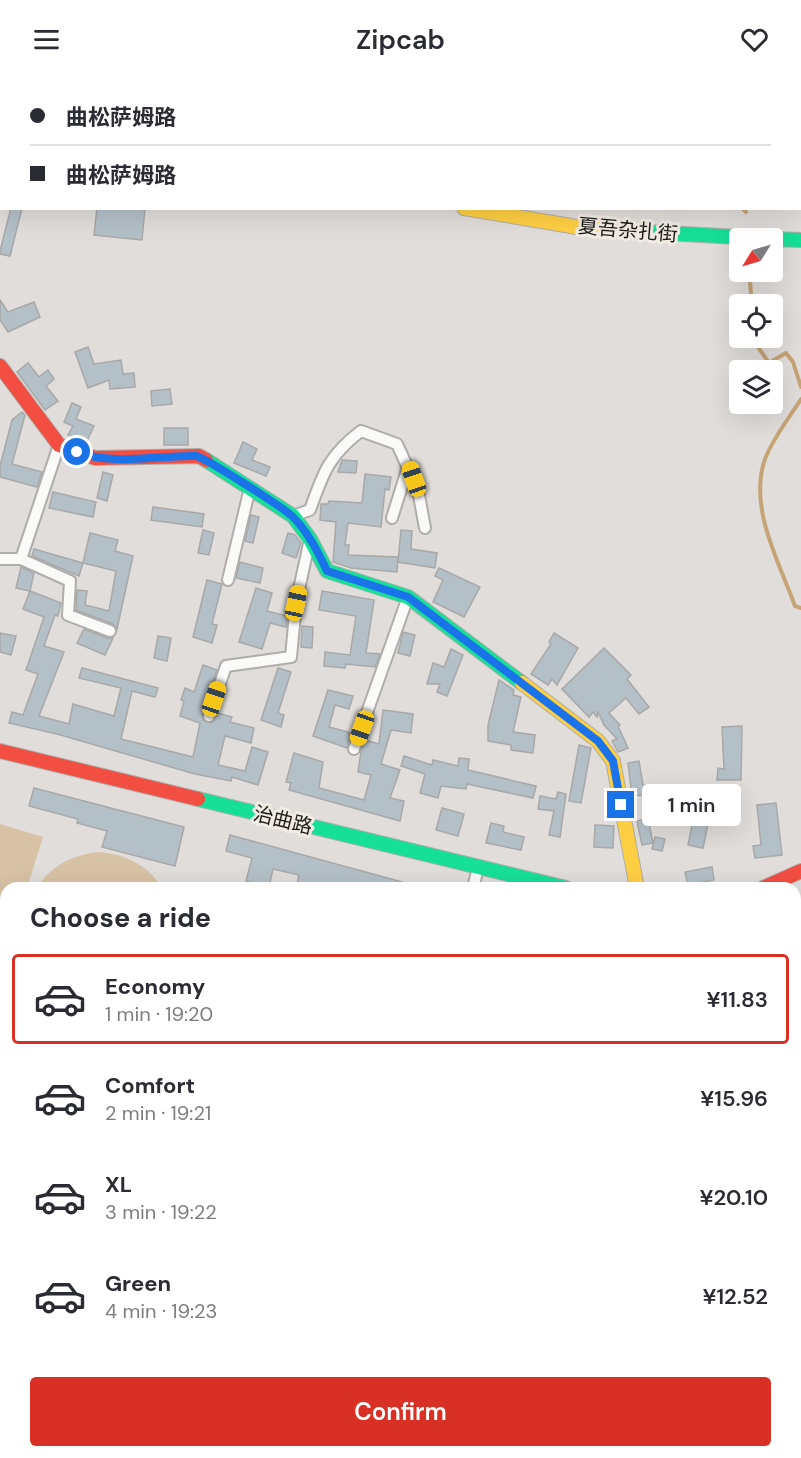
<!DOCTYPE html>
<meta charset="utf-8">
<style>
body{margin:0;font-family:"DM Sans","Noto Sans SC",sans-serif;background:#f7f7f7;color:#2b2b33;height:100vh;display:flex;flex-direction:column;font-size:22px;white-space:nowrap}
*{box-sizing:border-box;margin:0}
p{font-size:20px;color:#7c7c81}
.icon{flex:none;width:33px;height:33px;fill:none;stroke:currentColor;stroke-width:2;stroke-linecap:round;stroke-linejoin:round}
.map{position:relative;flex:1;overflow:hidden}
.sheet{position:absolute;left:0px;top:804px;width:801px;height:576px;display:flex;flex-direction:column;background:#fff;border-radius:18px 18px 0 0;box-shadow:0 6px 24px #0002}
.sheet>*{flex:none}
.banner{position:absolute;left:0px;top:0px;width:801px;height:132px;box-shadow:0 6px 24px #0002;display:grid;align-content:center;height:132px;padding:0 30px;background:#fff}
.needle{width:39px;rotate:233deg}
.buttons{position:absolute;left:729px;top:150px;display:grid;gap:12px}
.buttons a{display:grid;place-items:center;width:54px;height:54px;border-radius:6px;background:#fff;box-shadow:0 6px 24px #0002;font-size:30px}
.end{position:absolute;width:27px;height:27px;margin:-14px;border:8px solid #1a73e8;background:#fff;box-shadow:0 0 0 3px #fff}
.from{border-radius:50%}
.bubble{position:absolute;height:42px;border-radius:6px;background:#fff;box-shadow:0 6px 24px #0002;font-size:20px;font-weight:600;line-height:42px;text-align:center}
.car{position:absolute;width:18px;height:36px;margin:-18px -9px;border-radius:8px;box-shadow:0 0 4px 2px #0007;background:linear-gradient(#f5c518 24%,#345 0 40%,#f5c518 0 76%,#345 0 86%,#f5c518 0)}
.banner b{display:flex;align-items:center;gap:21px;height:57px;font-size:22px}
.banner b+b{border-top:2px solid #e1e1e2}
.banner i{width:15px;height:15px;background:#2b2b33}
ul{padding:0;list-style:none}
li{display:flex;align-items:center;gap:18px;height:90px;margin:0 12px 9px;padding:0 18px;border:3px solid transparent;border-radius:6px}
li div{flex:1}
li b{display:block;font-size:22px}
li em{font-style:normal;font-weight:600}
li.active{border-color:#d93025}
li>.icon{width:54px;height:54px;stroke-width:1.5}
h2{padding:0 30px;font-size:27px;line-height:72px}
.button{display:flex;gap:12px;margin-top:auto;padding:12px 30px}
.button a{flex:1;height:69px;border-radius:6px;background:#d93025;color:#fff;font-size:24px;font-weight:600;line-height:69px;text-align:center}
header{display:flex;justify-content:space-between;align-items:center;height:78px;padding:0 30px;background:#fff;font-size:27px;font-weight:600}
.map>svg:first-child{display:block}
.green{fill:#d8c2a5}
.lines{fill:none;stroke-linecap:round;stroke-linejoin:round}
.stream{stroke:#c5a476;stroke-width:4}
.building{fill:#b4c0c8;stroke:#a8a8a8;stroke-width:1.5}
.lane-casing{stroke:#afadaa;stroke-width:8}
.street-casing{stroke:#afadaa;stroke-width:14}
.fast-casing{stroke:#afadaa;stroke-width:16}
.slow-casing{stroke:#afadaa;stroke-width:16}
.jam-casing{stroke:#afadaa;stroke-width:16}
.lane{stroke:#fafaf9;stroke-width:5}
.street{stroke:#fafaf9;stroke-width:10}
.fast{stroke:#16e098;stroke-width:14}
.slow{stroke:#ffcf43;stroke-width:14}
.jam{stroke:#f24e42;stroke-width:14}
.route{stroke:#1a73e8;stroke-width:8}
.labels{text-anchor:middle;stroke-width:6;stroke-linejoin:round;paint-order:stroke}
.street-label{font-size:20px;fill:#1d1b19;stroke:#f1ebe3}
</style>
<header><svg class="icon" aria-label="menu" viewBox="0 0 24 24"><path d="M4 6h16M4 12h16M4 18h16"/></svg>Zipcab<svg class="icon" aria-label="heart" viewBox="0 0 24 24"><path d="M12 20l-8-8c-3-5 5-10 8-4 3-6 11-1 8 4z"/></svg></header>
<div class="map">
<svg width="801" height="1380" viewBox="0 0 801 1380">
<rect width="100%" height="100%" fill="#e0ddda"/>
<!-- green -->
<g class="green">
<path d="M0,746L43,759L27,810H6V866L0,864Z"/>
<path d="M98,774C125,776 148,787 162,810H37C51,787 73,777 98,774Z"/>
<path d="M6,908V988C0,966 0,932 6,908Z"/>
</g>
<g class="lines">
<!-- stream -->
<g class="stream">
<path d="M623,0V2"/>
<path d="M742,130L746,134"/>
<path d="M752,226L750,204L755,194"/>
<path d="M759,260L758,269L769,285L786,275L793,284L801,309"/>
<path d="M801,321C789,340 773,360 765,381C748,429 779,484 795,528L801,530"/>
</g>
</g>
<!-- building -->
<g class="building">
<path d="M11,130H22L10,178L0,176V173Z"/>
<path d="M97,130H145L142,162L94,157Z"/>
<path d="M0,222L8,234L34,224L40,239L8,254L0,242Z"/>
<path d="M88,269L94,286L121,282L123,296L134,295L135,309L110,311L109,302L88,310L75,274Z"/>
<path d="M28,285L39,299L48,292L54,301L46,308L58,323L45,332L17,294Z"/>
<path d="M170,311L172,326L152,328L151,313Z"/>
<path d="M72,325L81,329L76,341L94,348L86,365L68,357L73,348L64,344Z"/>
<path d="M22,334L25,337L12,386L42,394L37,409L0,399V388L12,342Z"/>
<rect x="164" y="350" width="24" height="17"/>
<path d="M243,364L257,371L252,382L270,389L266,398L234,385Z"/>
<path d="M342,382L357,383L356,395L338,394Z"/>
<path d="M103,394L113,397L107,423L97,420Z"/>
<path d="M365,396L391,399L389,412L385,411L381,449L348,445L345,467H349L348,477L398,479L397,494L351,490L333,484L336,444L320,442L321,426H328L329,423L362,425Z"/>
<path d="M53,414L96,424L93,439L49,430Z"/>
<path d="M153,429L204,436L202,449L151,442Z"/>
<path d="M251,437L259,439L253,465L245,463Z"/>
<path d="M203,452L214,455L209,477L198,475Z"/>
<path d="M401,452L412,453L411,471L437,475L435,490L398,484Z"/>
<path d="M90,455L118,462L115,473L133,478L117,551L113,546L76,532L77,512L87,513L85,527L109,533L116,493L83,485Z"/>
<path d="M288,455L295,457L301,465L296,480L282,475Z"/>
<path d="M34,471L83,485L79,498L32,478Z"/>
<path d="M240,484L263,490L260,505L236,500Z"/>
<path d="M21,489L34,495L30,513L16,510Z"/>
<path d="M439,490L480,509L464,539L433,524L443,502L435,498Z"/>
<path d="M207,502L222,506L212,546L217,547L212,565L193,559Z"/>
<path d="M256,510L272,515L267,533L287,538L286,549L270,545L262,571L239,564Z"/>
<path d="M30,513L61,525L58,538L55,537L44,568L64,574L39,638L69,646L73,626L114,638L121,610L79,600L82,590L158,610L155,619L132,613L121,661L193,679L200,645L180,638L184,623L181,622L185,610L194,614L203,587L217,592L202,636L203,642L211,645L218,635L232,639L230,644L254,650L251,665L225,658L218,687L245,693L252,669L268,674L258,707L232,699L231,703L195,696L57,656L9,645L12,634L23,637L38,596L26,592L44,539L23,531Z"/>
<path d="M322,513L374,522L366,575L380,576L375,589L346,586L345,590L324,588L325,574L350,577L356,538L319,532Z"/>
<path d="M302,548L313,549L312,570L301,569Z"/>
<path d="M84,551L107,560H113L105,577L77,565Z"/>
<path d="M403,554L415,557L410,578L398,575Z"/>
<path d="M0,555L16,558L11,577L0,574Z"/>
<path d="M554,555L578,570L557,607L552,601L548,607L531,596L551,566L549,564Z"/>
<path d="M158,558L171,560L167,583L154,580Z"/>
<path d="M604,570L631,597L627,601L649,629L639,636L626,620L609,635L620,647L618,648L628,670L618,674L612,663L617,661L604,647L598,634L597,639L593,634L589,639L562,611Z"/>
<path d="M451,571L463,577L447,618L437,614L440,606H427L433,585L444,589Z"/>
<path d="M278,590L291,594L278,635L284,637L281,649L261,642Z"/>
<path d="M499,602L514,612L513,617L521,619L513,654L535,657L533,675L511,672V667L488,663V647Z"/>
<path d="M328,612L353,618L349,631L335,627L329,649L348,654L351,658L347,670L313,658Z"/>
<path d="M383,632L413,636L411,655L391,652L381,686L400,692L390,720L404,723L400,743L289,712L291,705L286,704L294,675L323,684L319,710L364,722L371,697L358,694L361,674L365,662L379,666Z"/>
<path d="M742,648L741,702H717L718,690L724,691L722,649Z"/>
<path d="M579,667L591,670L581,725L569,723Z"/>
<path d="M404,678L432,687L433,682L458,688L459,680L469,681L468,692L536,708L533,720L467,706L466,711L441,708L438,720L420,715L425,696L401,688Z"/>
<path d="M639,683L643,707L680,709L679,720L632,717L628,685Z"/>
<path d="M34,710L184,749L175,788L102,769L107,753L77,745L78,741L29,728Z"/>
<path d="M558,714L566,716L560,759L549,757L554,733L538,731L540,718L556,721Z"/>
<path d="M776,725L782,777L755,780L753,768L761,767L757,727Z"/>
<path d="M442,730L464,736L458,758L436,752Z"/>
<path d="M648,740L653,765L642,767L637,743Z"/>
<path d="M693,743L708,746L703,770L688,767Z"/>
<path d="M491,745L504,748L503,754L524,759L521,772L486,765Z"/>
<path d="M595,747L614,748L613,770L594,769Z"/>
<path d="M230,757L413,807L412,810H296L299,797L273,791L269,809L246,803L252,780L226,773Z"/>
<path d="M655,759L665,761L662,773L652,771Z"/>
<path d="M712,789L714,802L688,807L685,794Z"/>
<path d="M801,1366V1380H780L789,1374H795V1370Z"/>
</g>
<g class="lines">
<defs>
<path id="lane" d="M795,1270H801"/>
<g id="street">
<path d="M59,367L21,481L70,503L68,537L110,553"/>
<path d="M293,438L310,432C323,395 329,377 361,353L397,366L418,412L425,450"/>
<path d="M392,440L407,392"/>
<path d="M0,481H21"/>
<path d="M228,502L249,414"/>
<path d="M209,638L226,588L291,579L296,525L310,461"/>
<path d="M354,671L408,519"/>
<path d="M473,810L478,790"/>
<path d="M795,829L801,835"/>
<path d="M0,1077L6,1079"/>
<path d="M0,1156L6,1138"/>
<path d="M795,1186L801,1185"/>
<path d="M455,1380L456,1374"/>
</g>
<g id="fast">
<path d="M0,23H2"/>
<path d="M646,154L757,160"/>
<path d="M772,161L801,162"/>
<path d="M206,382L293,438L310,461L327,493L408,519L522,605"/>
<path d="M198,721L566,810"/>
</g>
<g id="slow">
<path d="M464,130L583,150L646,154"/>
<path d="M522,605L598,663L613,683L637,810"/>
</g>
<g id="jam">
<path d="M0,288L59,367L95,380L199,378L206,382"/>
<path d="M0,673L198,721"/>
<path d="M763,810L801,793"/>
</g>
</defs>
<!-- lane casing -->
<use href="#lane" class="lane-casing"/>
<!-- street casing -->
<use href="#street" class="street-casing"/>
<!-- fast casing -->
<use href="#fast" class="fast-casing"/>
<!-- slow casing -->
<use href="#slow" class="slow-casing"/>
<!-- jam casing -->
<use href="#jam" class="jam-casing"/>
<!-- lane -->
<use href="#lane" class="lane"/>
<!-- street -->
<use href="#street" class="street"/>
<!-- fast -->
<use href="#fast" class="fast"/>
<!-- slow -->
<use href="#slow" class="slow"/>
<!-- jam -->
<use href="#jam" class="jam"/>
</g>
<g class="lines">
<!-- route -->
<path class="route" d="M77,374C114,388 157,377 196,378C204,379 284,430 293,439C308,454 318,474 327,493L408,519L598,663L613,683L621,727"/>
</g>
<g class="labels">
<!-- street labels -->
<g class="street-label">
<text transform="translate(628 152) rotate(5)" y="7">夏吾杂扎街</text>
<text transform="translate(283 742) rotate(14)" y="7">治曲路</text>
</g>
</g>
</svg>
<div class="buttons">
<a><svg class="needle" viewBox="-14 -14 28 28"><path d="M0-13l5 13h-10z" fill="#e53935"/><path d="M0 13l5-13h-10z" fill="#7c7c81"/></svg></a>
<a><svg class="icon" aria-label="locate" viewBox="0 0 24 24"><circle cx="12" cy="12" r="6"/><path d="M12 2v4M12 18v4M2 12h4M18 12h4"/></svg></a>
<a><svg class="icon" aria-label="layers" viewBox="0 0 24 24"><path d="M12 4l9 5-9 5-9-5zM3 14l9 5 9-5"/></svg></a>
</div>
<i class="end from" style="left:77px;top:374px"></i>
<i class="end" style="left:621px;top:727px"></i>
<div class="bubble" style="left:642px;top:706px;width:99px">1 min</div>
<i class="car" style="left:414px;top:401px;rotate:341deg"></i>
<i class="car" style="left:296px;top:525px;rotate:12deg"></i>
<i class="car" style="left:214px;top:621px;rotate:19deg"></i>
<i class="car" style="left:362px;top:650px;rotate:199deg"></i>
<div class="banner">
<b><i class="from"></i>曲松萨姆路</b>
<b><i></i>曲松萨姆路</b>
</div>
<section class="sheet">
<h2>Choose a ride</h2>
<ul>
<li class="active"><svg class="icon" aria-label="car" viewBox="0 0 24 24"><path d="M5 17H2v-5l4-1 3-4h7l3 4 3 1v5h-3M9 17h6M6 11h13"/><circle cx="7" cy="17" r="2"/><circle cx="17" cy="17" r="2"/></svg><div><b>Economy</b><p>1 min · 19:20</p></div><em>¥11.83</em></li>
<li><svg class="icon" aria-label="car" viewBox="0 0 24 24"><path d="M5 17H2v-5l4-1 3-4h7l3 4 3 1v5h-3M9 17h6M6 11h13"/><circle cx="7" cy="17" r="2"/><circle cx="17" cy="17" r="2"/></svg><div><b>Comfort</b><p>2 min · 19:21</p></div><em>¥15.96</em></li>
<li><svg class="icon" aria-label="car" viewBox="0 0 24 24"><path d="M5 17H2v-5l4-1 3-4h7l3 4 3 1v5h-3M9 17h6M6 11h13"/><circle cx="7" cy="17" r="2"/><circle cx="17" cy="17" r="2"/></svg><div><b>XL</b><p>3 min · 19:22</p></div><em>¥20.10</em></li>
<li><svg class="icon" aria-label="car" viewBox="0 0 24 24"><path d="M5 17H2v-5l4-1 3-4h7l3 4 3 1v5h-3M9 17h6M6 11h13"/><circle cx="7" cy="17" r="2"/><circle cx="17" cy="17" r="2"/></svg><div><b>Green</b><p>4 min · 19:23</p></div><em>¥12.52</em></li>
</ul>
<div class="button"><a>Confirm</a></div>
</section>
</div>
